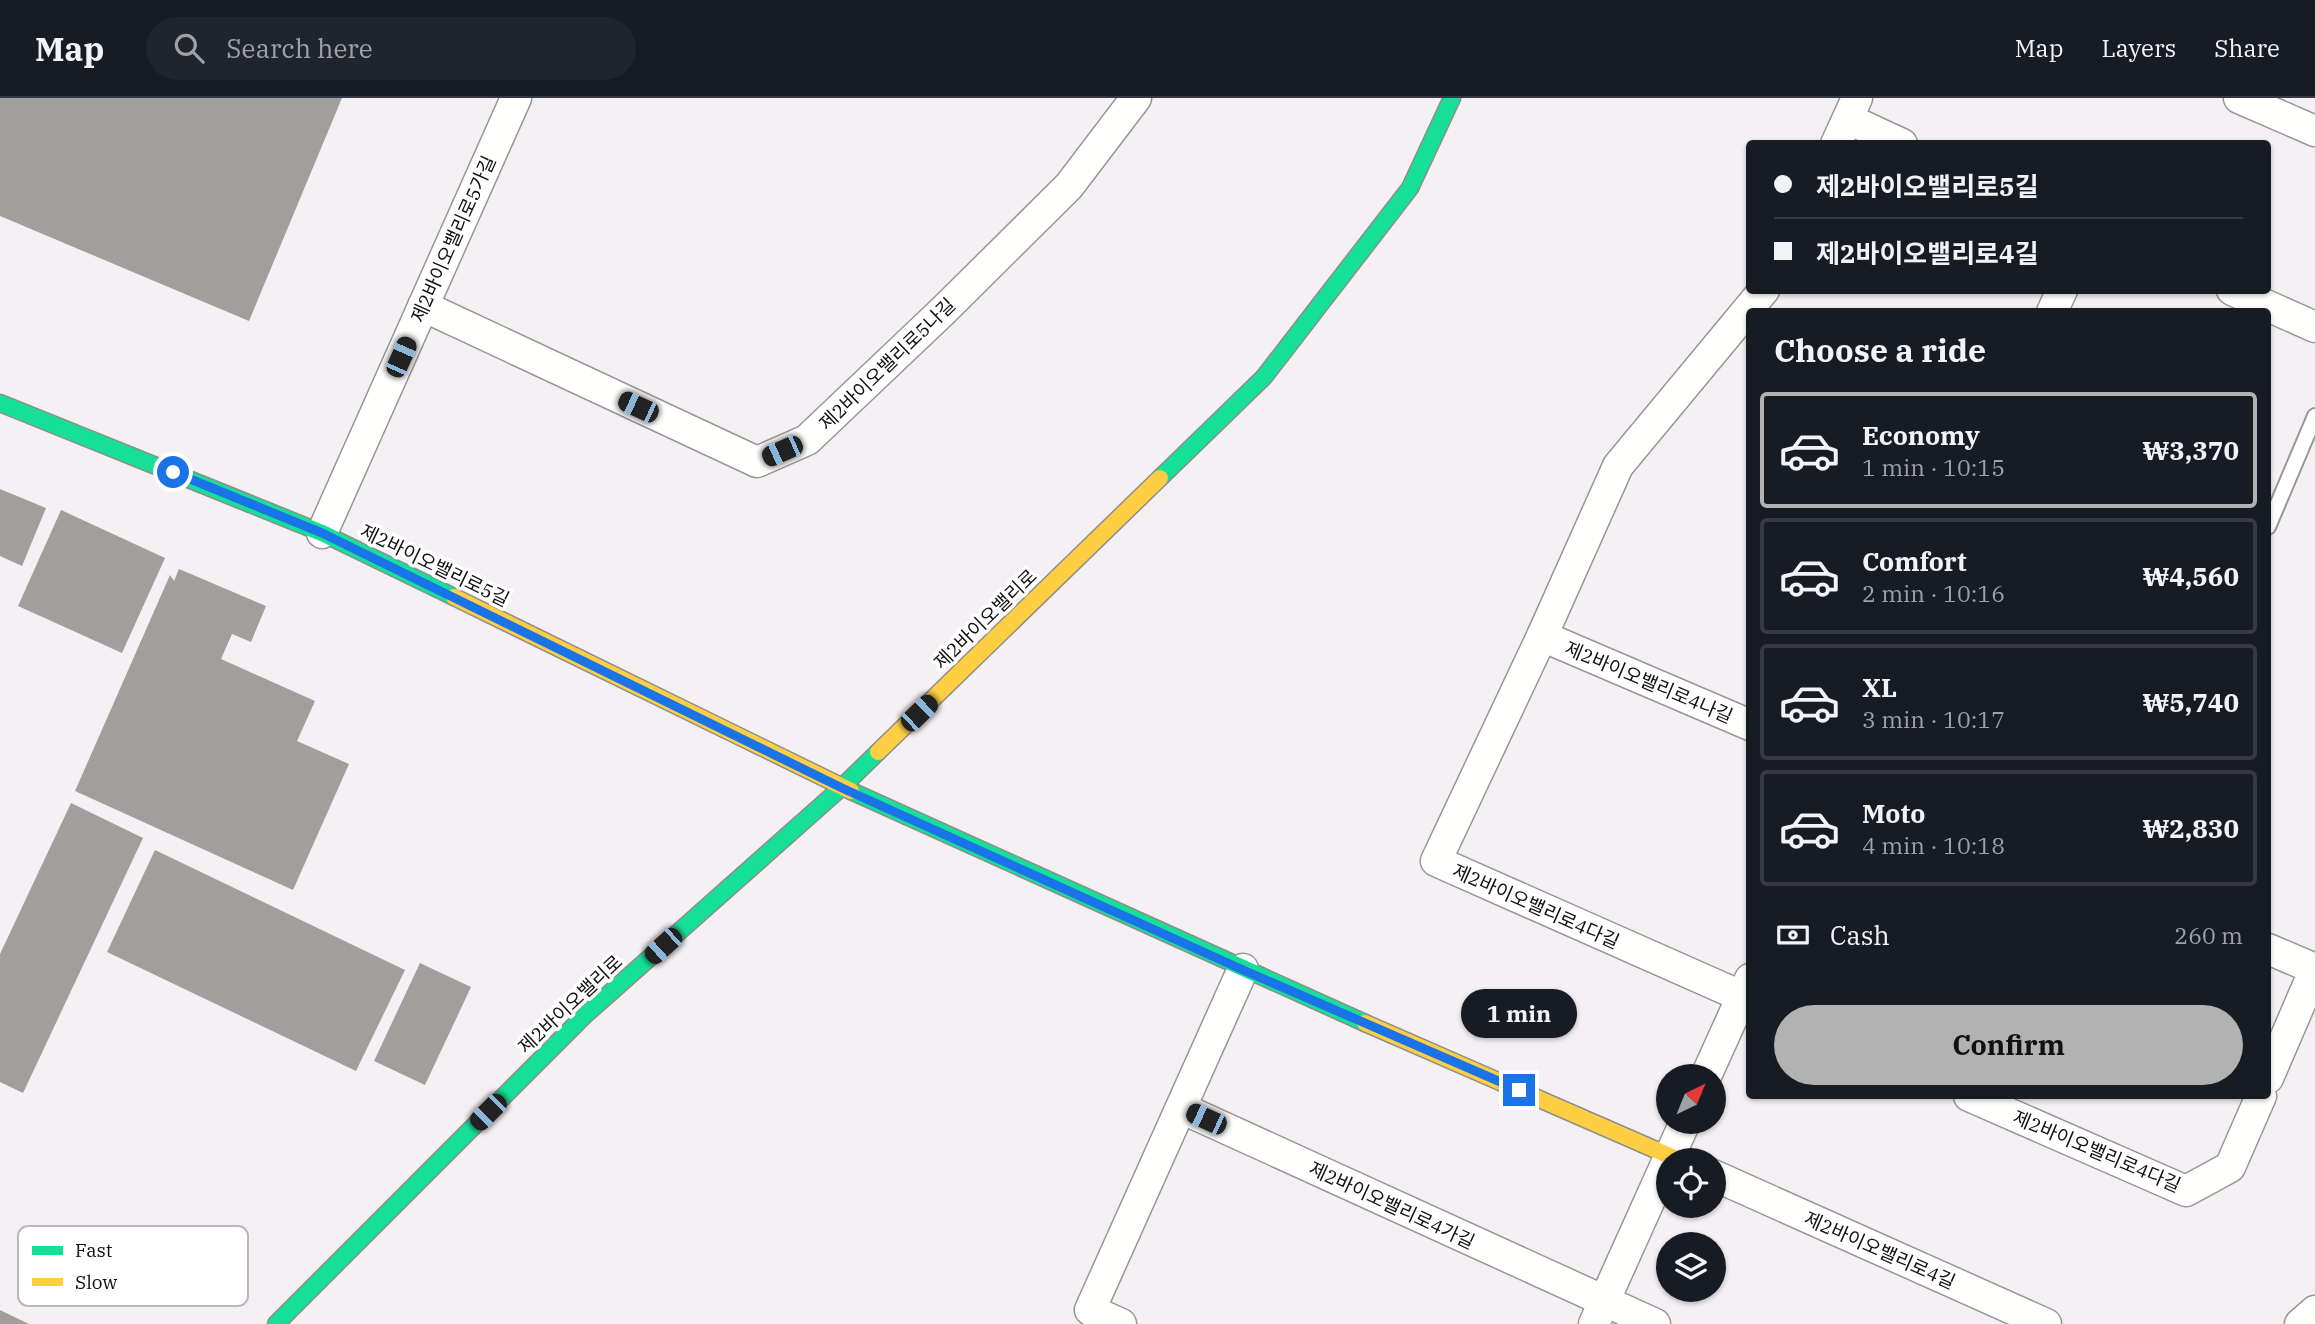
<!DOCTYPE html>
<meta charset="utf-8">
<style>
body{margin:0;font-family:"IBM Plex Serif","Noto Sans KR",serif;background:#20242c;color:#f1f3f6;height:100vh;display:flex;flex-direction:column;font-size:26px;white-space:nowrap}
*{box-sizing:border-box;margin:0}
p{font-size:23px;color:#9ea1a6}
.icon{flex:none;width:38px;height:38px;fill:none;stroke:currentColor;stroke-width:2;stroke-linecap:round;stroke-linejoin:round}
.map{position:relative;flex:1;overflow:hidden}
.panel{position:absolute;left:1746px;top:210px;width:525px;height:791px;display:flex;flex-direction:column;background:#171b24;border-radius:7px;box-shadow:0 2px 5px #0004}
.panel>*{flex:none}
.top-card{position:absolute;left:1746px;top:42px;width:525px;height:154px;border-radius:7px;box-shadow:0 2px 5px #0004;display:grid;align-content:center;height:154px;padding:0 28px;background:#171b24}
.needle{width:46px;rotate:43deg}
.controls{position:absolute;left:1656px;top:966px;display:grid;gap:14px}
.controls a{display:grid;place-items:center;width:70px;height:70px;border-radius:50%;background:#171b24;box-shadow:0 2px 5px #0004;font-size:35px}
.end{position:absolute;width:32px;height:32px;margin:-16px;border:9px solid #1a73e8;background:#fff;box-shadow:0 0 0 4px #fff}
.from{border-radius:50%}
.bubble{position:absolute;height:49px;border-radius:24px;background:#171b24;box-shadow:0 2px 5px #0004;font-size:23px;font-weight:700;line-height:49px;text-align:center}
.car{position:absolute;width:21px;height:42px;margin:-21px -10px;border-radius:9px;box-shadow:0 0 5px 2px #0007;background:linear-gradient(#222 24%,#8ab4d8 0 40%,#222 0 76%,#8ab4d8 0 86%,#222 0)}
.top-card b{display:flex;align-items:center;gap:24px;height:66px;font-size:26px}
.top-card b+b{border-top:2px solid #363941}
.top-card i{width:18px;height:18px;background:#f1f3f6}
ul{padding:0;list-style:none}
li{display:flex;align-items:center;gap:21px;height:116px;margin:0 14px 10px;padding:0 14px;border:4px solid #363941;border-radius:7px}
li div{flex:1}
li b{display:block;font-size:26px}
li em{font-style:normal;font-weight:700}
li.selected{border-color:#b2b2b3}
li>.icon{width:63px;height:63px;stroke-width:1.5}
h2{padding:0 28px;font-size:32px;line-height:84px}
.pay{display:flex;align-items:center;gap:18px;height:77px;padding:0 28px;font-size:26px}
.pay p{margin-inline-start:auto}
.action{display:flex;gap:14px;margin-top:auto;padding:14px 28px}
.action a{flex:1;height:80px;border-radius:42px;background:#b2b2b3;color:#111;font-size:28px;font-weight:700;line-height:80px;text-align:center}
header{display:flex;align-items:center;gap:42px;box-sizing:border-box;height:98px;padding:0 35px;background:#171b24;border-bottom:2px solid #363941}
header strong{font-size:33px}
nav{display:flex;gap:38px;margin-inline-start:auto;font-size:24px}
.search{width:490px;height:63px;background:#20242c;display:flex;align-items:center;gap:18px;box-sizing:border-box;padding:0 24px;border-radius:38px;color:#9ea1a6;font-size:26px}
.map>svg:first-child{display:block}
.industrial{fill:#f5f0f3;fill-rule:evenodd}
.building{fill:#a19f9c}
.lines{fill:none;stroke-linecap:round;stroke-linejoin:round}
.lane-casing{stroke:#979795;stroke-width:18}
.street-casing{stroke:#979795;stroke-width:33}
.fast-casing{stroke:#8e8d8b;stroke-width:19}
.slow-casing{stroke:#8e8d8b;stroke-width:19}
.lane{stroke:#fffffe;stroke-width:14}
.street{stroke:#fffffe;stroke-width:30}
.fast{stroke:#16e098;stroke-width:16}
.slow{stroke:#ffcf43;stroke-width:16}
.route{stroke:#1a73e8;stroke-width:9}
.labels{text-anchor:middle;stroke-width:7;stroke-linejoin:round;paint-order:stroke}
.street-label{font-size:19px;fill:#111;stroke:#fff}
.key{fill:#fff;stroke:#b8b8b8;stroke-width:2}
.key-label{font-size:19px;fill:#111}
</style>
<header>
<strong>Map</strong>
<div class="search"><svg class="icon" aria-label="search" viewBox="0 0 24 24"><circle cx="10" cy="10" r="6"/><path d="M15 15l6 6"/></svg>Search here</div>
<nav><a>Map</a><a>Layers</a><a>Share</a></nav>
</header>
<div class="map">
<svg width="2315" height="1226" viewBox="0 0 2315 1226">
<rect width="100%" height="100%" fill="#fdfcf7"/>
<!-- industrial -->
<path class="industrial" d="M0,0H2315V1226H0ZM1750,46H2268V192H1750ZM1750,214H2268V998H1750ZM1668,978H1713V1024H1668ZM1668,1062H1713V1108H1668ZM1668,1146H1713V1192H1668Z"/>
<!-- building -->
<g class="building">
<path d="M0,0H342L249,223L0,118Z"/>
<path d="M0,391L46,410L22,468L0,458Z"/>
<path d="M61,412L165,460L122,555L18,508Z"/>
<path d="M179,471L266,508L251,544L232,536L221,561L315,603L297,643L349,666L293,792L75,693L170,477L174,483Z"/>
<path d="M71,705L143,740L23,995L0,984V856Z"/>
<path d="M155,752L405,872L356,973L107,854Z"/>
<path d="M420,865L471,889L425,987L374,963Z"/>
<path d="M0,1212L29,1226H0Z"/>
</g>
<g class="lines">
<defs>
<path id="lane" d="M2268,429L2315,318"/>
<g id="street">
<path d="M2239,0L2315,33"/>
<path d="M1848,21L1902,46"/>
<path d="M1836,46L1857,0"/>
<path d="M2232,192L2315,229"/>
<path d="M423,208L757,364L807,342L944,212L1069,88L1136,0"/>
<path d="M2052,214L2062,192"/>
<path d="M322,435L516,0"/>
<path d="M1542,538L1436,763L1750,902"/>
<path d="M1750,627L1542,538L1618,368L1764,192"/>
<path d="M2268,851L2315,871"/>
<path d="M1706,978L1750,881"/>
<path d="M2268,980L2315,871"/>
<path d="M1969,998L2186,1093L2230,1069L2261,998"/>
<path d="M1181,1010L1655,1226"/>
<path d="M1713,1077L2046,1226"/>
<path d="M1121,1226L1090,1212L1243,871"/>
<path d="M1594,1226L1685,1024"/>
<path d="M2300,1226L2315,1213"/>
</g>
<g id="fast">
<path d="M0,305L322,435L454,499"/>
<path d="M1160,380L1264,279L1410,90L1452,0"/>
<path d="M851,693L1365,925"/>
<path d="M276,1226L584,918L842,689L878,654"/>
</g>
<g id="slow">
<path d="M454,499L851,693"/>
<path d="M878,654L1160,380"/>
<path d="M1365,925L1679,1062"/>
</g>
</defs>
<!-- lane casing -->
<use href="#lane" class="lane-casing"/>
<!-- street casing -->
<use href="#street" class="street-casing"/>
<!-- fast casing -->
<use href="#fast" class="fast-casing"/>
<!-- slow casing -->
<use href="#slow" class="slow-casing"/>
<!-- lane -->
<use href="#lane" class="lane"/>
<!-- street -->
<use href="#street" class="street"/>
<!-- fast -->
<use href="#fast" class="fast"/>
<!-- slow -->
<use href="#slow" class="slow"/>
</g>
<g class="lines">
<!-- route -->
<path class="route" d="M173,374L322,435L842,690L1243,872L1519,992"/>
</g>
<g class="labels">
<!-- street labels -->
<g class="street-label">
<text transform="translate(453 141) rotate(-66)" y="7">제2바이오밸리로5가길</text>
<text transform="translate(887 266) rotate(-44)" y="7">제2바이오밸리로5나길</text>
<text transform="translate(435 467) rotate(26)" y="7">제2바이오밸리로5길</text>
<text transform="translate(985 521) rotate(-44)" y="7">제2바이오밸리로</text>
<text transform="translate(1649 584) rotate(23)" y="7">제2바이오밸리로4나길</text>
<text transform="translate(1536 808) rotate(24)" y="7">제2바이오밸리로4다길</text>
<text transform="translate(570 906) rotate(-43)" y="7">제2바이오밸리로</text>
<text transform="translate(2097 1053) rotate(23)" y="7">제2바이오밸리로4다길</text>
<text transform="translate(1392 1107) rotate(25)" y="7">제2바이오밸리로4가길</text>
<text transform="translate(1880 1152) rotate(24)" y="7">제2바이오밸리로4길</text>
</g>
</g>
<!-- legend -->
<rect x="18" y="1128" width="230" height="80" rx="10" class="key"/>
<rect x="32" y="1148" width="31" height="9" fill="#16e098"/>
<rect x="32" y="1180" width="31" height="8" fill="#ffcf43"/>
<g class="key-label">
<text x="75" y="1159">Fast</text>
<text x="75" y="1191">Slow</text>
</g>
</svg>
<div class="controls">
<a><svg class="needle" viewBox="-14 -14 28 28"><path d="M0-13l5 13h-10z" fill="#e53935"/><path d="M0 13l5-13h-10z" fill="#9ea1a6"/></svg></a>
<a><svg class="icon" aria-label="locate" viewBox="0 0 24 24"><circle cx="12" cy="12" r="6"/><path d="M12 2v4M12 18v4M2 12h4M18 12h4"/></svg></a>
<a><svg class="icon" aria-label="layers" viewBox="0 0 24 24"><path d="M12 4l9 5-9 5-9-5zM3 14l9 5 9-5"/></svg></a>
</div>
<i class="end from" style="left:173px;top:374px"></i>
<i class="end" style="left:1519px;top:992px"></i>
<div class="bubble" style="left:1461px;top:891px;width:116px">1 min</div>
<i class="car" style="left:401px;top:259px;rotate:24deg"></i>
<i class="car" style="left:638px;top:309px;rotate:295deg"></i>
<i class="car" style="left:782px;top:353px;rotate:246deg"></i>
<i class="car" style="left:919px;top:615px;rotate:46deg"></i>
<i class="car" style="left:663px;top:848px;rotate:228deg"></i>
<i class="car" style="left:488px;top:1014px;rotate:225deg"></i>
<i class="car" style="left:1206px;top:1021px;rotate:295deg"></i>
<div class="top-card">
<b><i class="from"></i>제2바이오밸리로5길</b>
<b><i></i>제2바이오밸리로4길</b>
</div>
<section class="panel">
<h2>Choose a ride</h2>
<ul>
<li class="selected"><svg class="icon" aria-label="car" viewBox="0 0 24 24"><path d="M5 17H2v-5l4-1 3-4h7l3 4 3 1v5h-3M9 17h6M6 11h13"/><circle cx="7" cy="17" r="2"/><circle cx="17" cy="17" r="2"/></svg><div><b>Economy</b><p>1 min · 10:15</p></div><em>₩3,370</em></li>
<li><svg class="icon" aria-label="car" viewBox="0 0 24 24"><path d="M5 17H2v-5l4-1 3-4h7l3 4 3 1v5h-3M9 17h6M6 11h13"/><circle cx="7" cy="17" r="2"/><circle cx="17" cy="17" r="2"/></svg><div><b>Comfort</b><p>2 min · 10:16</p></div><em>₩4,560</em></li>
<li><svg class="icon" aria-label="car" viewBox="0 0 24 24"><path d="M5 17H2v-5l4-1 3-4h7l3 4 3 1v5h-3M9 17h6M6 11h13"/><circle cx="7" cy="17" r="2"/><circle cx="17" cy="17" r="2"/></svg><div><b>XL</b><p>3 min · 10:17</p></div><em>₩5,740</em></li>
<li><svg class="icon" aria-label="car" viewBox="0 0 24 24"><path d="M5 17H2v-5l4-1 3-4h7l3 4 3 1v5h-3M9 17h6M6 11h13"/><circle cx="7" cy="17" r="2"/><circle cx="17" cy="17" r="2"/></svg><div><b>Moto</b><p>4 min · 10:18</p></div><em>₩2,830</em></li>
</ul>
<div class="pay"><svg class="icon" aria-label="cash" viewBox="0 0 24 24"><path d="M3 7h18v10H3z"/><circle cx="12" cy="12" r="2"/></svg>Cash<p>260 m</p></div>
<div class="action"><a>Confirm</a></div>
</section>
</div>
